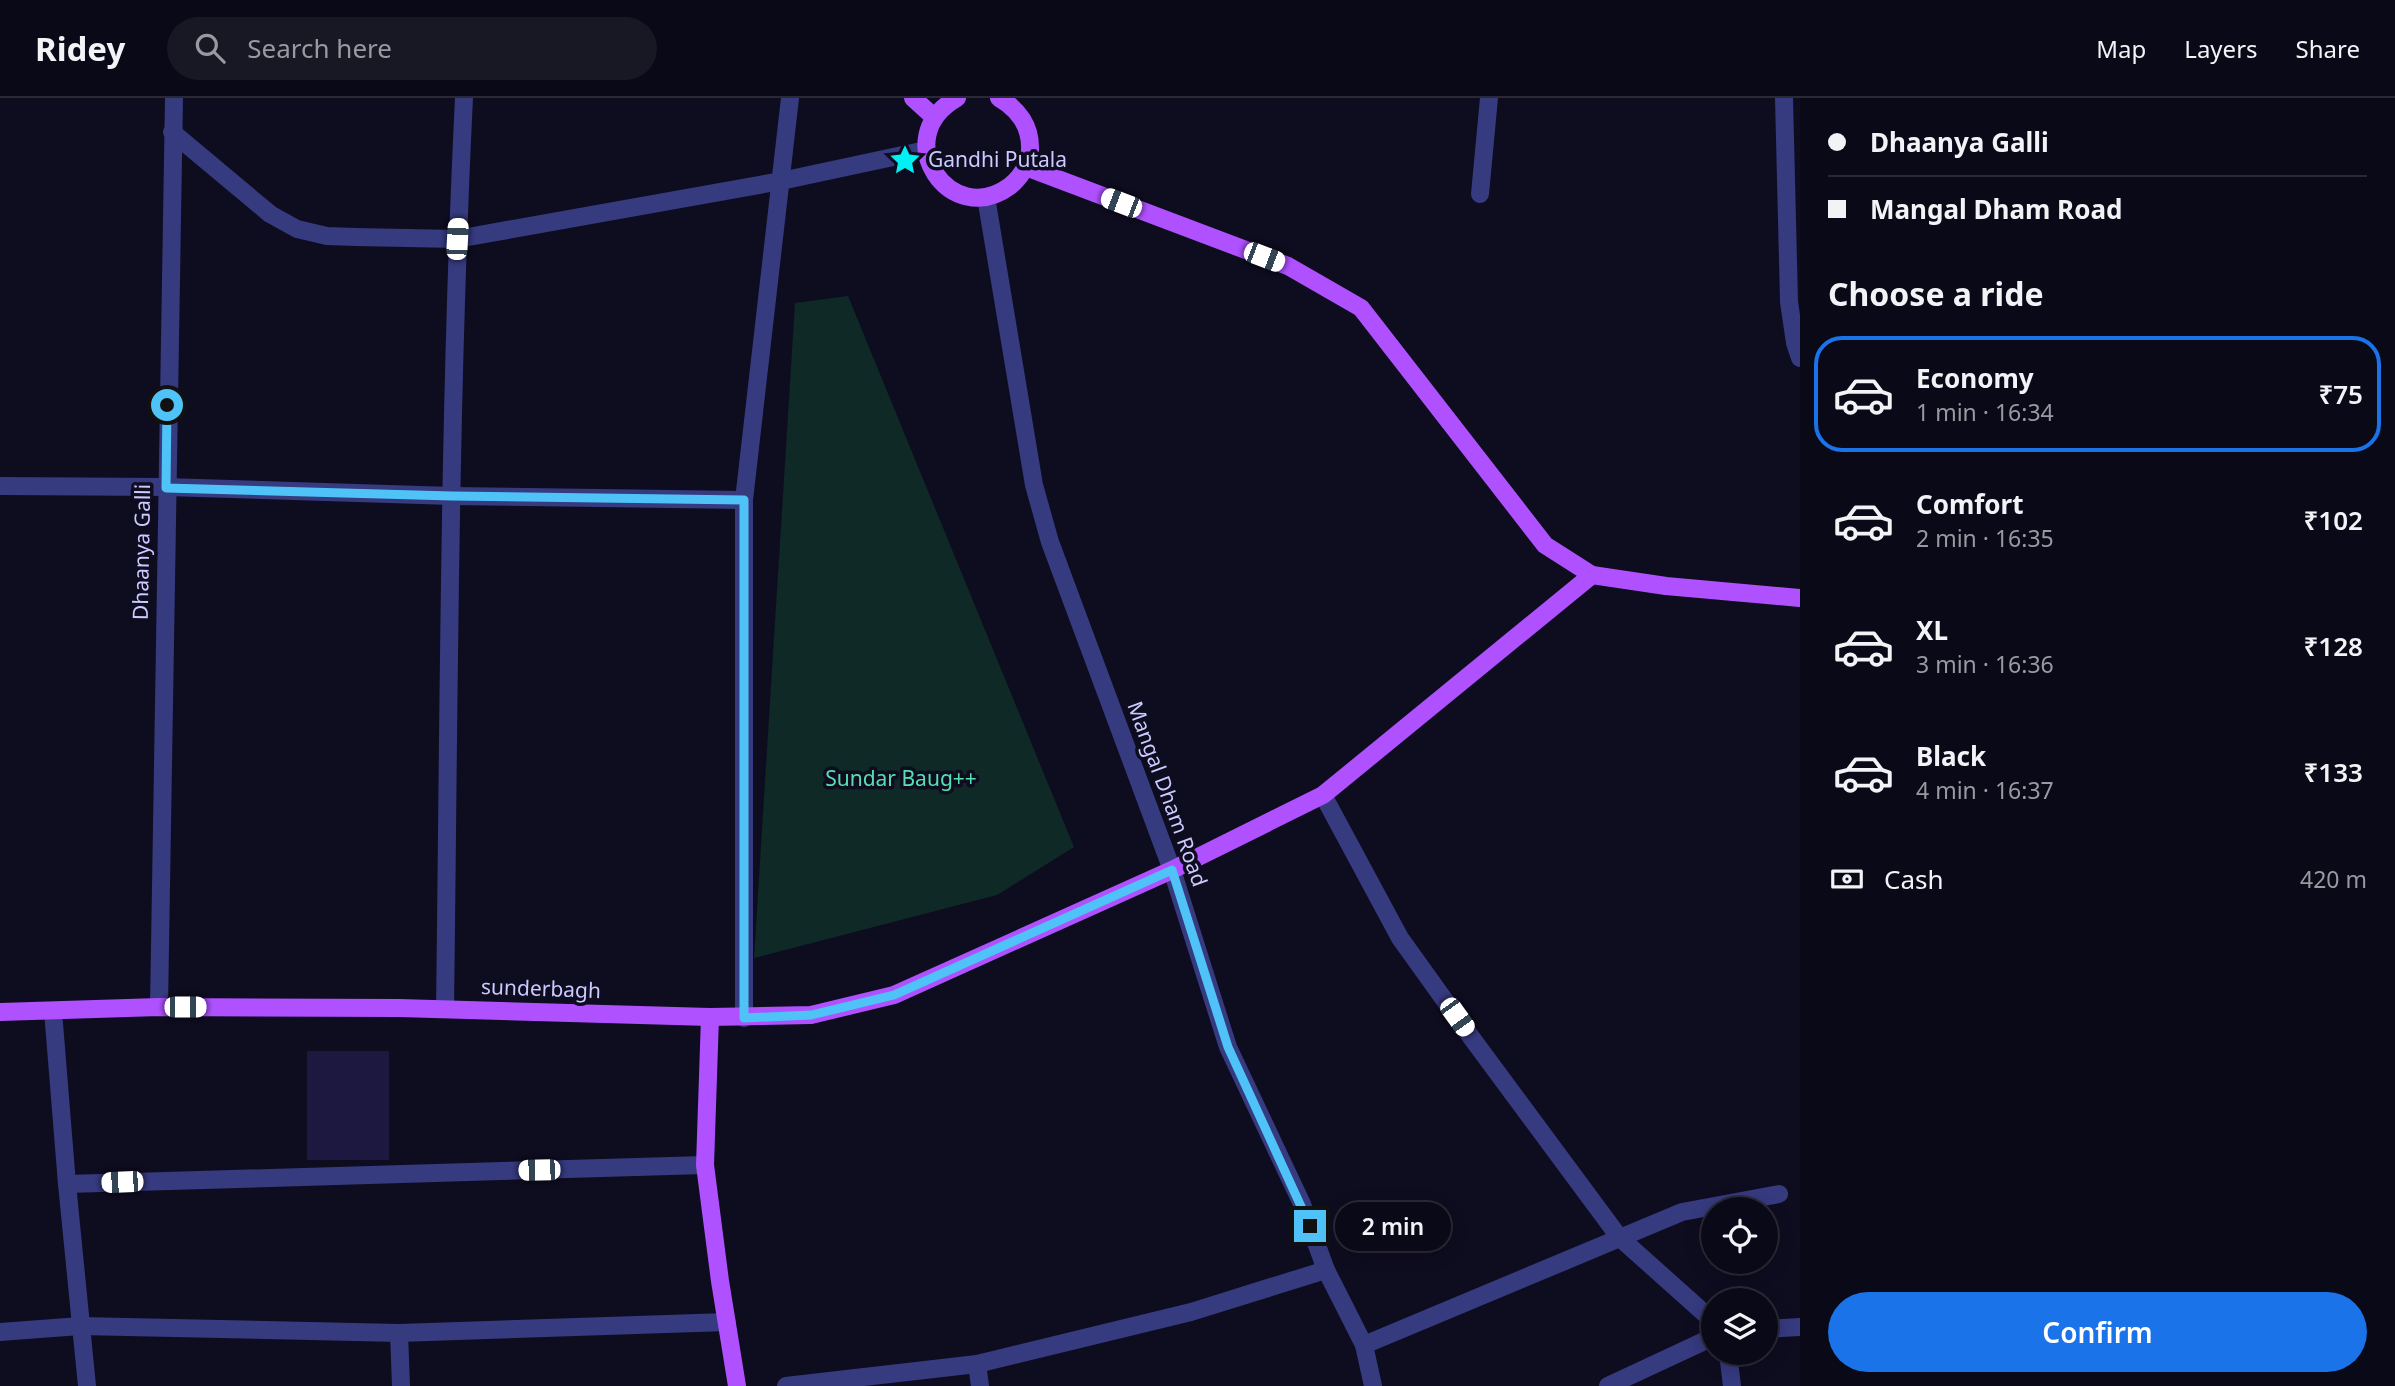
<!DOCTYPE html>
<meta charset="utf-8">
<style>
body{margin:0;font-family:"Noto Sans",sans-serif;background:#181724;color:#f1f3f6;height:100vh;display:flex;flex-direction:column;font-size:26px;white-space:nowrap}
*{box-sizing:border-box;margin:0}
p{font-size:23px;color:#999aa1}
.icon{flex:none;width:38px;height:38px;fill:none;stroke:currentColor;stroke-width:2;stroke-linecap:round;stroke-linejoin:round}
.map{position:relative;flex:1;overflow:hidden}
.details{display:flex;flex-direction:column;background:#0a0917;width:595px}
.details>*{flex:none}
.banner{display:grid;align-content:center;height:154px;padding:0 28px;background:#0a0917}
.controls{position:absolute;left:1701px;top:1099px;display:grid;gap:14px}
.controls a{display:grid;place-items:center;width:77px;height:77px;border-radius:50%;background:#0a0917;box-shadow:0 4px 18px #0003,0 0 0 2px #2a2a36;font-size:35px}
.end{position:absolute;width:32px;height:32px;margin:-16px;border:9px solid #4fc3f7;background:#111;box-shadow:0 0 0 4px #111}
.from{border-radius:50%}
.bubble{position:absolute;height:49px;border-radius:24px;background:#0a0917;box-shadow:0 4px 18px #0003,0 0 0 2px #2a2a36;font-size:23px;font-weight:600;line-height:49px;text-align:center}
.car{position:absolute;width:21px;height:42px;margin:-21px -10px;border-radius:9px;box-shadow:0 0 5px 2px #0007;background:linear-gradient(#fff 24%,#345 0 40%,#fff 0 76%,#345 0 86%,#fff 0)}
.banner b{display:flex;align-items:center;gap:24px;height:66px;font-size:26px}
.banner b+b{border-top:2px solid #2a2a36}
.banner i{width:18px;height:18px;background:#f1f3f6}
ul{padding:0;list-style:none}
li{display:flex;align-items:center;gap:21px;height:116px;margin:0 14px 10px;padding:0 14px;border:4px solid transparent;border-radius:28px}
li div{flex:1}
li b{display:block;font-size:26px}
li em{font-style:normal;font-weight:600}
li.on{border-color:#1a73e8}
li>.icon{width:63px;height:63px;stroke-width:1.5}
h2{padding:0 28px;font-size:32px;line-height:84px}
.pay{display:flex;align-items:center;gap:18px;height:77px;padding:0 28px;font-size:26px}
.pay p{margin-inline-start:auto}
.cta{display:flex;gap:14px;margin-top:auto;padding:14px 28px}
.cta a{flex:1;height:80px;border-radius:42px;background:#1a73e8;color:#fff;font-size:28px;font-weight:600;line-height:80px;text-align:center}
header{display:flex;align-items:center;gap:42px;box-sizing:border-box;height:98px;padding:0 35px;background:#0a0917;border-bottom:2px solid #2a2a36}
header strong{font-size:33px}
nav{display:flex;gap:38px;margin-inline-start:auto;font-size:24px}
.search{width:490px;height:63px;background:#181724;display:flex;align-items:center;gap:18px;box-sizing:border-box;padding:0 24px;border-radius:38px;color:#999aa1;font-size:26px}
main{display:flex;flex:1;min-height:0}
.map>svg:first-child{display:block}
.green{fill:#0f2926}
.building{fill:#1d1840}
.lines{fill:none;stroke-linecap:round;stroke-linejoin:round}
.minor{stroke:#363a7f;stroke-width:18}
.major{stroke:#af51ff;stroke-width:18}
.route{stroke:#4fc3f7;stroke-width:9}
.labels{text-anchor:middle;stroke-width:7;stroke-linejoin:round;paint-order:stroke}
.poi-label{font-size:21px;fill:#cccaff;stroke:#0e0c1f;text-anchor:start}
.street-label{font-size:21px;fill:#cccaff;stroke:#0e0c1f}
.park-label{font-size:21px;fill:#56e0b1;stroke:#0e0c1f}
</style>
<header>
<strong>Ridey</strong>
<div class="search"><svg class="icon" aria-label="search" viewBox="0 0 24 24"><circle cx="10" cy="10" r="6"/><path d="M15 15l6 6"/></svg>Search here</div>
<nav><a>Map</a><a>Layers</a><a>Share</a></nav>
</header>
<main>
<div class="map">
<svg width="1800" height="1288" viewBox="0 0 1800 1288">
<rect width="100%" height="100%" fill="#0e0c1f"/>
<!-- green -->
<path class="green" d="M848,198L1074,749L997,797L754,860L795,205Z"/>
<!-- building -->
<rect class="building" x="307" y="953" width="82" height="109"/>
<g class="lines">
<!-- minor -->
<g class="minor">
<path d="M1784,0L1789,204L1795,245L1800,260"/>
<path d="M172,34L270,116L297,131L327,138L356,139L457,141L781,83L926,52"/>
<path d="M1480,96L1489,0"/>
<path d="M986,99L1034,387L1050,444L1172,772L1228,949L1302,1106L1326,1172L1364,1247L1373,1288"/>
<path d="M0,388L166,389L452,398L744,402"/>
<path d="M1323,697L1400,840L1471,939L1619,1139L1713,1223"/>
<path d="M159,909L174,0"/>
<path d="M445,911C449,607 449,303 464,0"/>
<path d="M53,913L67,1086L87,1288"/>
<path d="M744,920V402L790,0"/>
<path d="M67,1086L705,1067"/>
<path d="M1766,1231L1800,1229"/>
<path d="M0,1234L80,1228L399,1235L727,1224"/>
<path d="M399,1235L401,1288"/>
<path d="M1364,1247L1682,1114L1779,1096"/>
<path d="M1728,1255L1732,1288"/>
<path d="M977,1266L980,1288"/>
<path d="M786,1288L977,1266L1191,1214L1326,1172"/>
<path d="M1608,1288L1713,1239"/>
</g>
<!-- major -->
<g class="major">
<path d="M913,0L934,19"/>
<path d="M957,0C887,40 951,132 1010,88C1021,79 1029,66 1030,52C1031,28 1018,11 999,0"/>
<path d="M1026,69L1288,168L1361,210L1545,447L1592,477L1666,488L1800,500"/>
<path d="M0,914L159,909L399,910L710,919L705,1067L720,1183L737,1288"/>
<path d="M710,919L811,917L894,897L1172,772L1323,697L1592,477"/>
</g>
</g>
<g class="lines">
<!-- route -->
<path class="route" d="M167,307L166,390L452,398L744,402V920L811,917L894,897L1172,772L1228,949L1310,1128"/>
</g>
<!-- icons -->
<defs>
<symbol id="sight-bare" viewBox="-9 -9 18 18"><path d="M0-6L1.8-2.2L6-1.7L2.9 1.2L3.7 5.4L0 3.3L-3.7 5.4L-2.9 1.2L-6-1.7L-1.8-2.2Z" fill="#00f1f5" stroke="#0e0c1f" stroke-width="2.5" paint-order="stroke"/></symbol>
</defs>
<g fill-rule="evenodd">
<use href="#sight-bare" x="883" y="40" width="44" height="44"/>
</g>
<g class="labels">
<!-- poi labels -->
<g class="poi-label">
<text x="928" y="69">Gandhi Putala</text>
</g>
<!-- street labels -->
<g class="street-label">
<text transform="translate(142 454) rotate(-89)" y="7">Dhaanya Galli</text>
<text transform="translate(1167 696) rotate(70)" y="7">Mangal Dham Road</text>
<text transform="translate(541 891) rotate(2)" y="7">sunderbagh</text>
</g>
<!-- park labels -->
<g class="park-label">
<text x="901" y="688">Sundar Baug++</text>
</g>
</g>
</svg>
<div class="controls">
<a><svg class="icon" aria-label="locate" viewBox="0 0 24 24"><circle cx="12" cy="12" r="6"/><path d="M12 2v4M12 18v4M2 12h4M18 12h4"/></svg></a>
<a><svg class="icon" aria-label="layers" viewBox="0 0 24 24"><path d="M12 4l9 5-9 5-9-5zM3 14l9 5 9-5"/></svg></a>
</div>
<i class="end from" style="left:167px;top:307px"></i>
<i class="end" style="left:1310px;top:1128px"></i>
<div class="bubble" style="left:1335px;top:1104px;width:116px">2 min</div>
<i class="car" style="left:1121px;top:105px;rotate:291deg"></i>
<i class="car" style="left:457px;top:141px;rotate:3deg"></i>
<i class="car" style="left:1264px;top:159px;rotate:111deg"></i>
<i class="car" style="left:185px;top:909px;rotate:90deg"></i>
<i class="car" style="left:1457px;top:919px;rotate:144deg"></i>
<i class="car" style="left:539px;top:1072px;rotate:269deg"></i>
<i class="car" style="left:122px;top:1084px;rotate:268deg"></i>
</div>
<section class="details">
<div class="banner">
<b><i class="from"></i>Dhaanya Galli</b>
<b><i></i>Mangal Dham Road</b>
</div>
<h2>Choose a ride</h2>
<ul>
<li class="on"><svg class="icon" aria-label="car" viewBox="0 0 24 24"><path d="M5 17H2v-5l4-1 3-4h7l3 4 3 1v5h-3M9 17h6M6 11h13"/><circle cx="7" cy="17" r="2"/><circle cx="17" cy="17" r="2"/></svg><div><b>Economy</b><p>1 min · 16:34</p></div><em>₹75</em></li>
<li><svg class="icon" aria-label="car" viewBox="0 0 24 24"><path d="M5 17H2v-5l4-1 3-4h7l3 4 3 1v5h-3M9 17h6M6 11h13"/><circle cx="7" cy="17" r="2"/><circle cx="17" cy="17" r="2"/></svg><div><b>Comfort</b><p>2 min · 16:35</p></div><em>₹102</em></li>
<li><svg class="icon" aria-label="car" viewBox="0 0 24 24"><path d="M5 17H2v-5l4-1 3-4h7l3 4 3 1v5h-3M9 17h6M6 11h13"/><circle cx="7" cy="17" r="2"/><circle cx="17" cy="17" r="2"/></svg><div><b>XL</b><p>3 min · 16:36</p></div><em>₹128</em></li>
<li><svg class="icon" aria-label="car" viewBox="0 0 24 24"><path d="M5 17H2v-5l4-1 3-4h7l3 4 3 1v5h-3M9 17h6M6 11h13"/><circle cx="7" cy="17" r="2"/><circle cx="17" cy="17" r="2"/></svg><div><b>Black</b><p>4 min · 16:37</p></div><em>₹133</em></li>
</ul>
<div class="pay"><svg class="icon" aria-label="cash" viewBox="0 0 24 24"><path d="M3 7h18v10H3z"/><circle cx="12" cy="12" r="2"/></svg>Cash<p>420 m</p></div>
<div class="cta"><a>Confirm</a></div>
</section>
</main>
